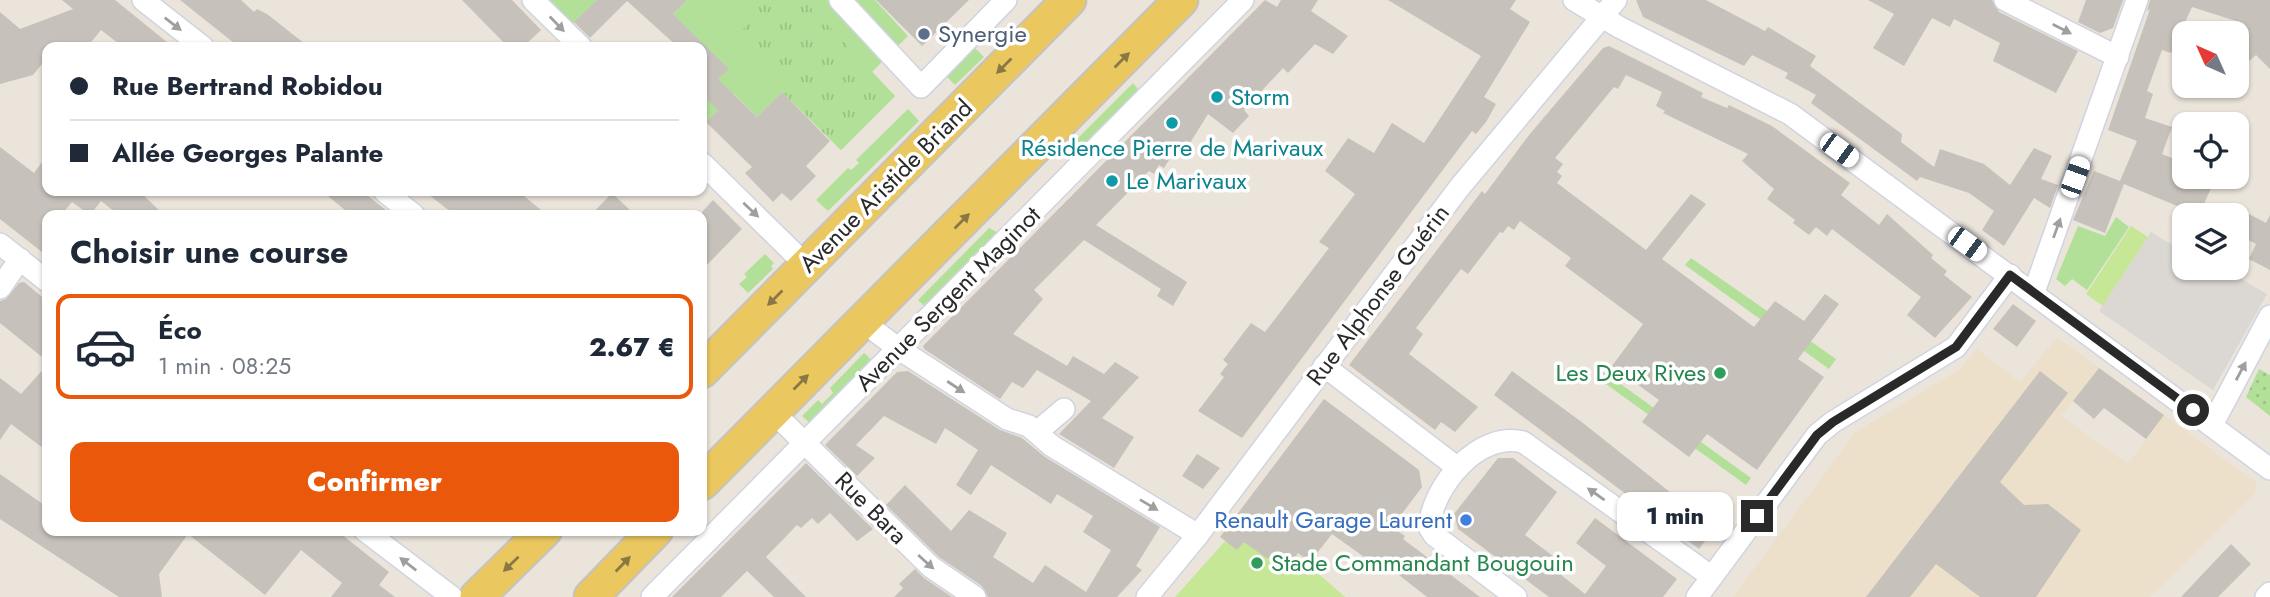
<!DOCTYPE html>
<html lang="fr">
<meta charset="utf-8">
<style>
body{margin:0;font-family:Jost,sans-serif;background:#f2f2f3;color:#1f2937;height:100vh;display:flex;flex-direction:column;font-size:26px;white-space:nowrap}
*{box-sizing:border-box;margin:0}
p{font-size:23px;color:#747a83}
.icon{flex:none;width:38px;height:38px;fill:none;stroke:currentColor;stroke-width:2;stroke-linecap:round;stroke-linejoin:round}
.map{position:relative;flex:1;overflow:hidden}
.side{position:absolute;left:42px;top:210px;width:665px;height:326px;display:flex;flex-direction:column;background:#fff;border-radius:14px;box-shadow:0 2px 5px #0004}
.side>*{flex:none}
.guide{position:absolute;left:42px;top:42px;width:665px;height:154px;border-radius:14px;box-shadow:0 2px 5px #0004;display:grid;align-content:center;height:154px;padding:0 28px;background:#fff}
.needle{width:46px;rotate:315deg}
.controls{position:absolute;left:2172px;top:21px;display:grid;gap:14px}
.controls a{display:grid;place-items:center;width:77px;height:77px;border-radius:14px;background:#fff;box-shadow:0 2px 5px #0004;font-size:35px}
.end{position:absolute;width:32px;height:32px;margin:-16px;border:9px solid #292929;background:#fff;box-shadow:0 0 0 4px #fff}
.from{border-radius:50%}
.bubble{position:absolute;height:49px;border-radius:14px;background:#fff;box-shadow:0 2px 5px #0004;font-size:23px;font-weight:800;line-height:49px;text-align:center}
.car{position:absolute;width:21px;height:42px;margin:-21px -10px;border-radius:9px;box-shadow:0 0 5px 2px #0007;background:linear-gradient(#fff 24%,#345 0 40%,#fff 0 76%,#345 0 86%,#fff 0)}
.guide b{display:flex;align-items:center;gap:24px;height:66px;font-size:26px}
.guide b+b{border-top:2px solid #e0e1e3}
.guide i{width:18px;height:18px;background:#1f2937}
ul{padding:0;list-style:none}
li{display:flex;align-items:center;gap:21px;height:105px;margin:0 14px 10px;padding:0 14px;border:4px solid transparent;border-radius:14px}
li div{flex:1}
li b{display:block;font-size:26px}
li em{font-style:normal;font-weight:800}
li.current{border-color:#ea580c}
li>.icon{width:63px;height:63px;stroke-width:1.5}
h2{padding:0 28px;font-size:32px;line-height:84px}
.cta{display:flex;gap:14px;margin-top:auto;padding:14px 28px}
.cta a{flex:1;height:80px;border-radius:14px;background:#ea580c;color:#fff;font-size:28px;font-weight:800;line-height:80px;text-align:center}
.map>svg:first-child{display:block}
.education{fill:#ece0cb}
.grass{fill:#b3e099}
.park{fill:url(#park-tufts)}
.garden{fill:url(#garden-dots)}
.pitch{fill:#c6e795}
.plaza{fill:#dbd7d2}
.building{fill:#c6c1bb}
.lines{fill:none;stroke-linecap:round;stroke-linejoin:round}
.street-casing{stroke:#d0d4e1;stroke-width:24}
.primary-casing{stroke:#c3c3c3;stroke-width:37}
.street{stroke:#fff;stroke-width:21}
.primary{stroke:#ebc760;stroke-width:33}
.oneway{fill:#9f9f9f}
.oneway2{fill:#8a7844}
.route{stroke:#292929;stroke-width:9}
.service-dot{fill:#5c6f8a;stroke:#fff;stroke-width:2.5}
.culture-dot{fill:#0f9aa8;stroke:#fff;stroke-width:2.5}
.leisure-dot{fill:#2e9e5b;stroke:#fff;stroke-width:2.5}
.shop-dot{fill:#3f7fe0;stroke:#fff;stroke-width:2.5}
.labels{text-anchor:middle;stroke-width:7;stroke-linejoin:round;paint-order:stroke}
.service-label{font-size:24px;fill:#4e5e75;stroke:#fff;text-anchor:start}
.culture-label{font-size:24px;fill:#0d838f;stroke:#fff;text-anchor:start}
.street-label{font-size:24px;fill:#292929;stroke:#fff}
.leisure-label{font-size:24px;fill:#27864d;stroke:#fff;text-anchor:end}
.shop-label{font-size:24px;fill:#366cbe;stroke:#fff;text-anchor:end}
</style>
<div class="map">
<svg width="2270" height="597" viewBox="0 0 2270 597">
<defs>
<pattern id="park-tufts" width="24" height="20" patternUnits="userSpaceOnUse" patternTransform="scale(1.75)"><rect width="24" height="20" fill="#b3e099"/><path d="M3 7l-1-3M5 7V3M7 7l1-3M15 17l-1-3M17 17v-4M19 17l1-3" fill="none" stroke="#9ac084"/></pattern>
<pattern id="garden-dots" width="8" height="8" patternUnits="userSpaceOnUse" patternTransform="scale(1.75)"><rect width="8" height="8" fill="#b3e099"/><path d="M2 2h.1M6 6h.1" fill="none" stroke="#9ac084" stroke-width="1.8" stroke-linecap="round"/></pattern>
</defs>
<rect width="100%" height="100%" fill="#ebe4db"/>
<!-- education -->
<path class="education" d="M2057,337L2099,368L2061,416L2128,464L2164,415L2257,483L2255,494L2150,597H1733L1855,433L1960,369L1977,349L2020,382Z"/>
<!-- grass -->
<g class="grass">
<path d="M533,0H597L565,32Z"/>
<path d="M687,0H875L908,36L872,72L895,96L841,150L782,92L757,117L734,94L706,122L702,119V95L728,69L673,14Z"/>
<path d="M971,44L984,57L955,85L943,73Z"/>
<path d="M1133,83L1143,95L1076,164L1063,153Z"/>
<path d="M908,109L919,121L828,211L816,200L848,168L851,170L859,163L856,160Z"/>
<path d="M2116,217L2129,227L2087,290L2072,279L2065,286L2056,279L2078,226L2105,236Z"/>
<path d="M989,228L1005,236L930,312L918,300Z"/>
<path d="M765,254L774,263L771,266L773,269L748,293L739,284L747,277L744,274Z"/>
<path d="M1691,258L1836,359L1829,369L1685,265Z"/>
<path d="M864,353L876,364L815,428L802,416L818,400L822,404L833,393L830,388Z"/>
<path d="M1604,372L1751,478L1746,485L1599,379Z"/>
</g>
<!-- park -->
<path class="park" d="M764,0H804L895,96L841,150L782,92L743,29L748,24L744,17Z"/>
<!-- garden -->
<path class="garden" d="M2259,369L2270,375V416L2246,397Z"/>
<!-- pitch -->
<g class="pitch">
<path d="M2131,226L2148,237L2103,306L2086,294Z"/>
<path d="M1245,519L1297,555L1345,597H1175Z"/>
</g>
<!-- plaza -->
<path class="plaza" d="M2151,232L2184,252V268H2222L2267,294L2213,390L2099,311Z"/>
<!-- building -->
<g class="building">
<path d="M62,0H115L173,47H123L101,30L87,47H47V58L33,75L0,84V12L20,29L73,9Z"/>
<path d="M180,0H241L254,12L257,9L267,14L309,47H239Z"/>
<path d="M462,0H512L541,30L523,47H508Z"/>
<path d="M597,0H687L673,14L729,69L718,79L757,117L782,92L830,141L806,166L816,176L791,201L782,193L773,202L745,173L752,167L706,122L718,110L702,95V47H678L627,1L590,38L574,22Z"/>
<path d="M876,0H969L922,46Z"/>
<path d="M1265,0L1277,7L1281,0H1318L1311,11L1348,36L1333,54L1315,44L1288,73L1283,68L1244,110L1249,116L1233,133L1208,114L1182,156L1174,152L1164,168L1159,165L1154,174L1149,171L1096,225L1187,282L1173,306L1157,296L1161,289L1084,240L1034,290L1043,299L1013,334L1067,366L1073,356L1104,374L1115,362L1139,377L1102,418L1134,437L1114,468L1059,434L1091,401L1037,370L1023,388L1012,382L1000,399L924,349L923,346Z"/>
<path d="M1388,0H1516L1510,9L1530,22L1484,97L1496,104L1486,122L1476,134L1472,131L1242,438L1198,411L1224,377L1220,374L1228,364L1223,360L1251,323L1265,332L1329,248L1319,242L1355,194L1325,171L1348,138L1374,153L1392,123L1424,143L1481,56Z"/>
<path d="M1636,0H1706L1765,31L1768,27L1816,56L1810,66L1902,134L1901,142L1934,167L1940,149L1984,164L2010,185L2034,148L2052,156L2041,179L2058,185L2050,208L2034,198L2004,246L1982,230L1994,211L1969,193L1920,177L1917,181L1811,103L1816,95L1785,78L1788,73L1752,55L1744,66L1643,17Z"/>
<path d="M1868,0H1992L1999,12L2078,51L2056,93L1993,61L2000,43L1954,19L1950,27L1932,18L1904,66L1873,48L1894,14Z"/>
<path d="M2086,0H2123L2113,28L2100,33L2078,22Z"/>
<path d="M2150,0H2270V69L2256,55L2236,72V21L2192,7L2171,53L2162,50L2147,91L2153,94L2145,118L2172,127L2162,154L2184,163V177H2216L2199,215L2124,184L2105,233L2073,220L2094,171L2120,181L2137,141L2108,130L2150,9L2147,11Z"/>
<path d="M1609,46L1703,93L1701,97L1727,108L1729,105L1772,126L1850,183L1841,195L1879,225L1887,214L1933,255L1931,258L1947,271L1944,275L1972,297L1935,338L1907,315L1921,297L1832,229L1827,236L1816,227L1809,235L1793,223L1795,220L1767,199L1774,189L1742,161L1748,154L1663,113L1665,111L1656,106L1662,92L1626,75L1618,89L1614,87L1555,158L1563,164L1557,172L1562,176L1557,183L1646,250L1691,194L1706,204L1662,259L1754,327L1775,301L1804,321L1825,294L1839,304L1798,359L1824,377L1757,470L1707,434L1689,457L1642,422L1659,400L1612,366L1643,324L1565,266L1571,258L1520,221L1514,230L1508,226L1503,233L1500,232L1468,274L1461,269L1416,328L1423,334L1409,354L1478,407L1455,432L1441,422L1435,430L1349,365L1482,191L1485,194L1529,135L1603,48Z"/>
<path d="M0,147L34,173L47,155V191H139L164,215H119L101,201L90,215L72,202L61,215H47V256L0,219Z"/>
<path d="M322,191H362L392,215H351Z"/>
<path d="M424,191H518L547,215H455Z"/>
<path d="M612,193L635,215H591Z"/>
<path d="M713,200L742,229L702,270V212Z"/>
<path d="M2249,214L2266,223L2270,215V270L2249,259L2256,244L2239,235Z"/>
<path d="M24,282L47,301V361L0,323V301L6,299L19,283Z"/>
<path d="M2013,304L2036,321L2017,347L1993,329Z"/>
<path d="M47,365V451L11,424L0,440V378L21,394Z"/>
<path d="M2099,368L2164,415L2146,439L2104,408L2094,419L2073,401Z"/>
<path d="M908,371L1000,430L1022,438L1045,457L1160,527L1136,566L1142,570L1117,597H988L982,586L939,557L886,505L905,485L951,531L969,510L1007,533L993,557L1033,583L1045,565L1086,592L1111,550L1083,532L1093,516L1057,494L1051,504L991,465L971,495L956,485L978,450L945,428L936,444L884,416L856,445L875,458L857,476L825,445L897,372Z"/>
<path d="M1512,371L1583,423L1700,516L1707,506L1723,518L1699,549L1494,395Z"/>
<path d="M2040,371L2068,393L2000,482L2024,505L2048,504L2081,530L2036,597H1980L1936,564L1910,597H1866Z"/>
<path d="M1324,399L1419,470L1422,487L1392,527L1405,536L1403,539L1480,597H1427L1385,564L1381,569L1332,534L1310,562L1298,553L1288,566L1265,557L1244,542L1237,550L1220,537Z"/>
<path d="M1197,454L1220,468L1203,489L1182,476Z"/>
<path d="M1498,458H1513L1557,492L1525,535L1561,562L1555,570L1585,594L1606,566L1576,543L1595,518L1677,579L1663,597H1549L1458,529L1454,514Z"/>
<path d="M806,463L873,529L857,541L830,513L818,524L812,518L801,528L797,525L766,557L806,597H774L747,571L721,597H672Z"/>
<path d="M0,474L47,507V530H336L389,572L379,585L395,597H331L342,583L301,550L265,595L188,534L159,574L162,597H119L0,519Z"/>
<path d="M2231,544L2251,564L2218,597H2181Z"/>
<path d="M915,569L924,578L952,597H894L903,588L899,584Z"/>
</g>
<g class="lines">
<defs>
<g id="street">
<path d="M143,0L203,47"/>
<path d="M533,0L581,47"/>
<path d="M840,0L921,87L1006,0"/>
<path d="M1574,0L1619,27L1790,114L2270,469"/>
<path d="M2005,0L2118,57"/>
<path d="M702,163L807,266"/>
<path d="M384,191L414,215"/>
<path d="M0,244L47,281"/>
<path d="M0,288L20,259"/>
<path d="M2034,292L2137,0"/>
<path d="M862,321L899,349L1007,419L1029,426L1052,446L1198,535"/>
<path d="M1324,366L1458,468"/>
<path d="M772,411L931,567L975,597"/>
<path d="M2212,425L2270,316"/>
<path d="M1037,432L1064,409"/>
<path d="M364,530L452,597"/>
<path d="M652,597L1243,0"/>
<path d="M1147,597L1198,535L1459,188L1616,0"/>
<path d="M1516,597L1434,535L1429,527C1433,486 1478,431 1523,442L1712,577"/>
<path d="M1697,597L1817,435L1833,422L1956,347L2010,275"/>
<path d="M2266,597L2270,593"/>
</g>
<g id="primary">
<path d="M702,371L1069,0"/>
<path d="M702,483L1181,0"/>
<path d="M477,597L545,530"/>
<path d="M591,597L656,530"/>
</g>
</defs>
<!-- street casing -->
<use href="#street" class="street-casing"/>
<!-- primary casing -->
<use href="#primary" class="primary-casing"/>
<!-- street -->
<use href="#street" class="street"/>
<!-- primary -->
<use href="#primary" class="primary"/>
</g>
<!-- one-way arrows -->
<defs><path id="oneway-solid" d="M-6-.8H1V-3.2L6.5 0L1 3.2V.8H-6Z" transform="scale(1.75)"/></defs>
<g class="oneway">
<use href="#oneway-solid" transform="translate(173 24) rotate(38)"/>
<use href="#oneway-solid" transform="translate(557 24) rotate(46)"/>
<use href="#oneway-solid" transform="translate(2062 29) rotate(27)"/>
<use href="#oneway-solid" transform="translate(751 210) rotate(43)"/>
<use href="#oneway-solid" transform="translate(2057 228) rotate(-70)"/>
<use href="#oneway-solid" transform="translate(2241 371) rotate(-62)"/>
<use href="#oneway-solid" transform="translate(956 387) rotate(33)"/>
<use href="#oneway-solid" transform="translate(1596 494) rotate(-145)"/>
<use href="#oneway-solid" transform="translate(1149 505) rotate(31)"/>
<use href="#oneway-solid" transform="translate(926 562) rotate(42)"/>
<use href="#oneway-solid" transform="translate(408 564) rotate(-142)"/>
</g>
<g class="oneway2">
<use href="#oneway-solid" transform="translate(1122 60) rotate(-45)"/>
<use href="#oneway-solid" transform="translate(1004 66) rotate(135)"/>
<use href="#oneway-solid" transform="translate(962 221) rotate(-45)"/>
<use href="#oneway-solid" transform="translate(775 298) rotate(135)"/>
<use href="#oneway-solid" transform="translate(801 382) rotate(-45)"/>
<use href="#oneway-solid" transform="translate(511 564) rotate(136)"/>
<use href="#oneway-solid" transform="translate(623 564) rotate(-46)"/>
</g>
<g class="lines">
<!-- route -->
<path class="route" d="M1757,516L1817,435L1833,422L1956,347L2010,275L2193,410"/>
</g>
<!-- markers -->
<circle class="service-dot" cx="924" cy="34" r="7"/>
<g class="culture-dot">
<circle cx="1217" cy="97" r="7"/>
<circle cx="1172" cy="123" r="7"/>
<circle cx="1112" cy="181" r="7"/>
</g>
<g class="leisure-dot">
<circle cx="1720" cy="373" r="7"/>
<circle cx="1257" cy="563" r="7"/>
</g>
<circle class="shop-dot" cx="1466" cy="520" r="7"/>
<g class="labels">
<!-- service labels -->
<g class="service-label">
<text x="938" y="42">Synergie</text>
</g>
<!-- culture labels -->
<g class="culture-label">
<text x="1231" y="105">Storm</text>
<text x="1172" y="156" text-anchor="middle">Résidence Pierre de Marivaux</text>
<text x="1126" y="189">Le Marivaux</text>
</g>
<!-- street labels -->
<g class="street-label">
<text transform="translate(886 186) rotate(-45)" y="8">Avenue Aristide Briand</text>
<text transform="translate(1378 295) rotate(-53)" y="8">Rue Alphonse Guérin</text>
<text transform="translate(948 299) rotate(-45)" y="8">Avenue Sergent Maginot</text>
<text transform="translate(871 508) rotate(45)" y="8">Rue Bara</text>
</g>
<!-- leisure labels -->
<g class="leisure-label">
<text x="1706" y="381">Les Deux Rives</text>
<text x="1271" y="571" text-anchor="start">Stade Commandant Bougouin</text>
</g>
<!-- shop labels -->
<g class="shop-label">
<text x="1452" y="528">Renault Garage Laurent</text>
</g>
</g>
</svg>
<div class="controls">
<a><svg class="needle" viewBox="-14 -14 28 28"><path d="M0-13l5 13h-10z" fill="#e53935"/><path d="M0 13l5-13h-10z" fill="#747a83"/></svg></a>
<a><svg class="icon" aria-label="locate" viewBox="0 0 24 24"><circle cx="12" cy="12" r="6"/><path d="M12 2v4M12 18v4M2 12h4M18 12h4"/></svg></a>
<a><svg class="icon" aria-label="layers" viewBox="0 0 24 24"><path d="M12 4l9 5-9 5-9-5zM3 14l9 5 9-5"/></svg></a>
</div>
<i class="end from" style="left:2193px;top:410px"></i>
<i class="end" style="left:1757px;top:516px"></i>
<div class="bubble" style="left:1617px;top:492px;width:116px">1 min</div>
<i class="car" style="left:1839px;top:150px;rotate:126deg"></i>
<i class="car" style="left:2075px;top:177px;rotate:20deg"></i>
<i class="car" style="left:1967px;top:244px;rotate:126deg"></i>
<div class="guide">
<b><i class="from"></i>Rue Bertrand Robidou</b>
<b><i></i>Allée Georges Palante</b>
</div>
<section class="side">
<h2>Choisir une course</h2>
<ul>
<li class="current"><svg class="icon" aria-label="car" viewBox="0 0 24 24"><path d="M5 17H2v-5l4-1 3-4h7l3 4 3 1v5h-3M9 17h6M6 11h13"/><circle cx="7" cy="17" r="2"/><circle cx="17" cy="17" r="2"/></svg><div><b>Éco</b><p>1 min · 08:25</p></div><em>2.67 €</em></li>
</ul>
<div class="cta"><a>Confirmer</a></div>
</section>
</div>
